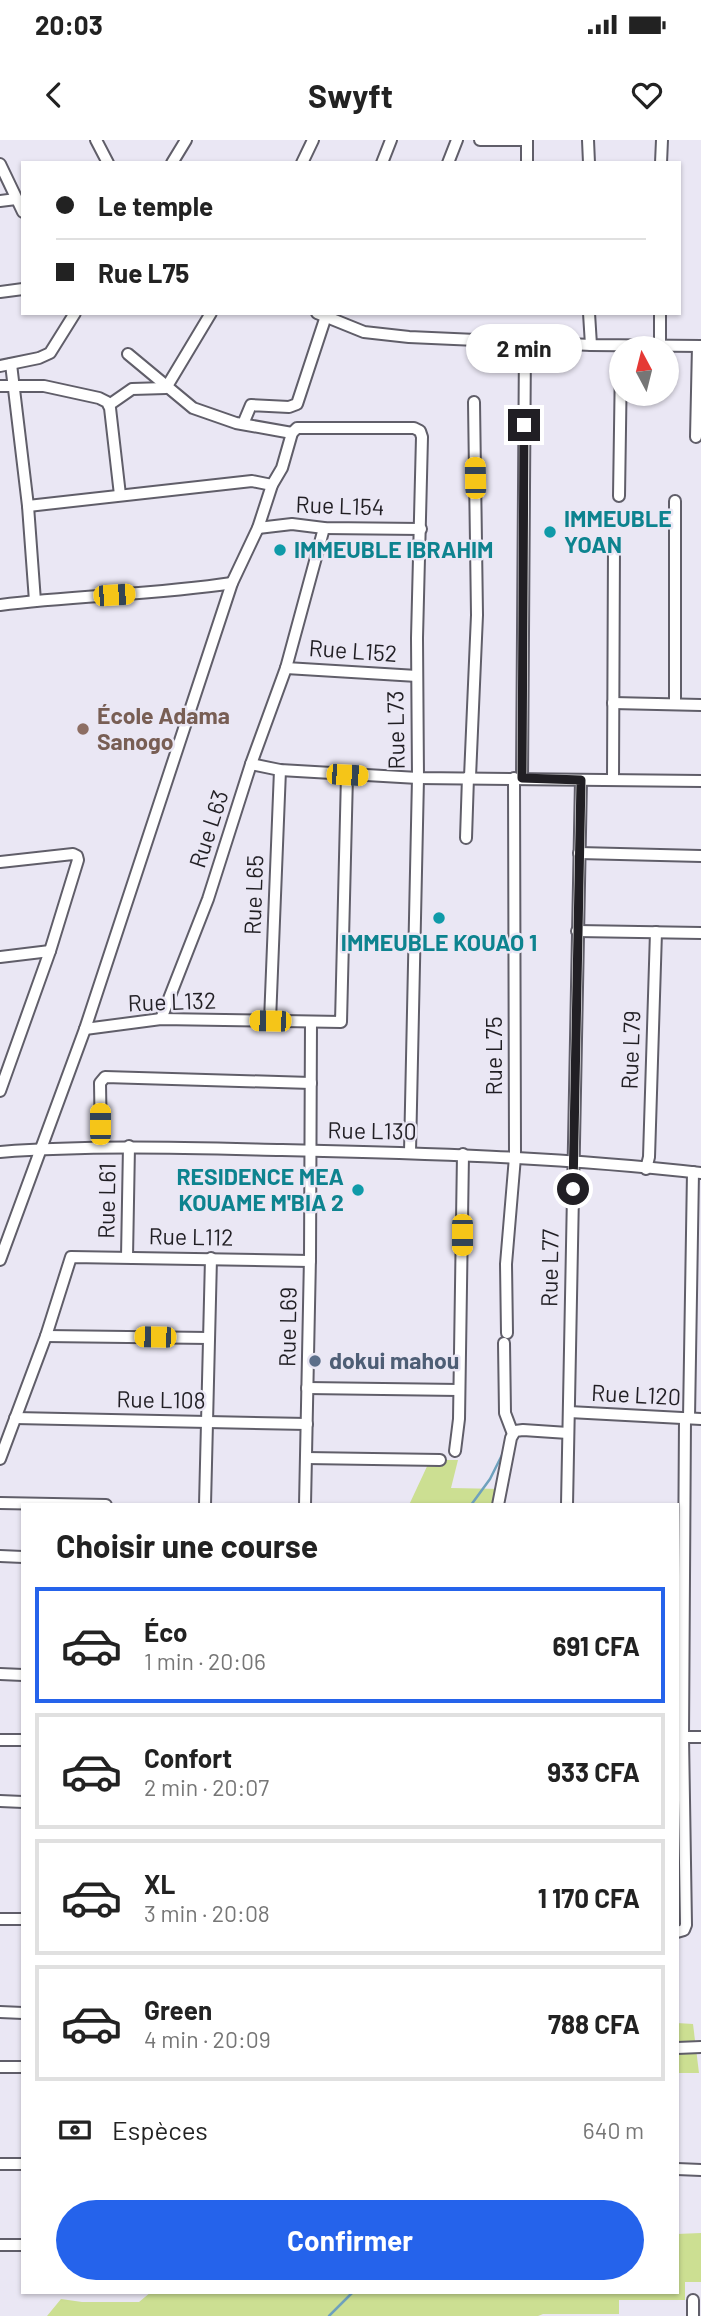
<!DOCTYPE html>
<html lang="fr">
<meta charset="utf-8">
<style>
body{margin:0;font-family:Barlow,sans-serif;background:#f6f6f6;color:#222;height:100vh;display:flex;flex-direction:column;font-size:26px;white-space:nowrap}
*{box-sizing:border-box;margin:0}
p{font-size:23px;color:#767676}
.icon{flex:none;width:38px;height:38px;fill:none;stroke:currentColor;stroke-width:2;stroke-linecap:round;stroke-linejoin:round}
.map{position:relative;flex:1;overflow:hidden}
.details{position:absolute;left:21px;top:1363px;width:658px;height:791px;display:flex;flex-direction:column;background:#fff;border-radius:0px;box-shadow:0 2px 5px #0004}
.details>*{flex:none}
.banner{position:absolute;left:21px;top:21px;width:660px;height:154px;border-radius:0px;box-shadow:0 2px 5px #0004;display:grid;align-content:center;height:154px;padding:0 35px;background:#fff}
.needle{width:46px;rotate:353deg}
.fabs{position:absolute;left:609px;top:196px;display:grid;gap:14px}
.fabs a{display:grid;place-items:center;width:70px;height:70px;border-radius:50%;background:#fff;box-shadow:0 2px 5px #0004;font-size:35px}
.end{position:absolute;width:32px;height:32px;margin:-16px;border:9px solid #211f24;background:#fff;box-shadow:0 0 0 4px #fff}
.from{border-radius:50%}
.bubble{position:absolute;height:49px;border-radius:24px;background:#fff;box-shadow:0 2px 5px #0004;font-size:23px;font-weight:700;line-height:49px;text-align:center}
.car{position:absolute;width:21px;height:42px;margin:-21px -10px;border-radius:9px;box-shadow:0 0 5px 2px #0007;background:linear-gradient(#f5c518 24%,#345 0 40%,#f5c518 0 76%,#345 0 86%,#f5c518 0)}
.banner b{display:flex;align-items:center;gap:24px;height:66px;font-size:26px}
.banner b+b{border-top:2px solid #e0e0e0}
.banner i{width:18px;height:18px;background:#222}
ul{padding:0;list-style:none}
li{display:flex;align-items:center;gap:21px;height:116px;margin:0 14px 10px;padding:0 21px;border:4px solid #e0e0e0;border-radius:0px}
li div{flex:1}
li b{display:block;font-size:26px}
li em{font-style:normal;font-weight:700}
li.selected{border-color:#2563eb}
li>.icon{width:63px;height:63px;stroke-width:1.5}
h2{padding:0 35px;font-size:32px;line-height:84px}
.pay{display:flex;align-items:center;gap:18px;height:77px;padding:0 35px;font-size:26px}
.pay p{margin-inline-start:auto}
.primary-button{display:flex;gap:14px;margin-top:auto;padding:14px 35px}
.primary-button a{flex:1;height:80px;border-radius:42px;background:#2563eb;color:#fff;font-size:28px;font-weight:700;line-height:80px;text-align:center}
.status{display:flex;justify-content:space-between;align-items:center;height:49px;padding:0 35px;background:#fff;direction:ltr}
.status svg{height:19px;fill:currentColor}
header{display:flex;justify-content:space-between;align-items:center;height:91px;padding:0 35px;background:#fff;font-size:32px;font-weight:700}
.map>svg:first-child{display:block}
.green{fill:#ccdf92}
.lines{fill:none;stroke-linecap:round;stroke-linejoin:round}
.stream{stroke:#6ea1bd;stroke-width:2.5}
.minor-casing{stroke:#605e69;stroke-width:14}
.minor{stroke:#fff;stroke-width:10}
.route{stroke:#211f24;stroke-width:9}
.culture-dot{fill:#0f9aa8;stroke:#eae7f4;stroke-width:2.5}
.education-dot{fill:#8d6e63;stroke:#eae7f4;stroke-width:2.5}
.service-dot{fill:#5c6f8a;stroke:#eae7f4;stroke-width:2.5}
.labels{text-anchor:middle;stroke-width:5;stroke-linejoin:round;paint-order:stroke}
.street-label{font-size:23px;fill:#211f24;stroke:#eae7f4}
.culture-label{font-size:23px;font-weight:bold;fill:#0d838f;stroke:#eae7f4;text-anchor:start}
.education-label{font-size:23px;font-weight:bold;fill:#785e54;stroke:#eae7f4;text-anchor:start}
.service-label{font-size:23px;font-weight:bold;fill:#4e5e75;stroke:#eae7f4;text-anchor:start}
</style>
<div class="status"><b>20:03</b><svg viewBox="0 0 49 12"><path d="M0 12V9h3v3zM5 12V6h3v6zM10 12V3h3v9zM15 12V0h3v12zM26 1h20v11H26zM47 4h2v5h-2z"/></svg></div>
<header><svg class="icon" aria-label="back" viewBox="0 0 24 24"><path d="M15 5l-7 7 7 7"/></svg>Swyft<svg class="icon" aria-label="heart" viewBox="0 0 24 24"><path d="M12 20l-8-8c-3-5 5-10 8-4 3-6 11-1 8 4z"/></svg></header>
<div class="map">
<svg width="701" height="2176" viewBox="0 0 701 2176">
<rect width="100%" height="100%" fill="#eae7f4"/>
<!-- green -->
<g class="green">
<path d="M430,1320H458L451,1348L502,1349V1365H409Z"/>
<path d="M677,1883L693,1884L699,1933H677Z"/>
<path d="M701,2093V2142H685V2160H619V2174H543L538,2176H47L61,2159L82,2162H139L151,2152H677V2094Z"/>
</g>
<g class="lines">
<!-- stream -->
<g class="stream">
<path d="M471,1365L490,1339L502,1315"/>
<path d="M329,2176L353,2152"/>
</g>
<defs>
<g id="minor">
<path d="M96,0L108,23"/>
<path d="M480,0H527"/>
<path d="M588,0L589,23"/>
<path d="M172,23L186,0"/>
<path d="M302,23L313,0"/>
<path d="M382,23L391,0"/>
<path d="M448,23L457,0"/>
<path d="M527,23V0"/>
<path d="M661,23L662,0"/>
<path d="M0,24L23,72"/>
<path d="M0,61L16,59"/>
<path d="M0,152L23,149"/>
<path d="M317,173L364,192L409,197L591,205L701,206"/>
<path d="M589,173L591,205"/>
<path d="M660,206V173"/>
<path d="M128,214L193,268L236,283L292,293"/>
<path d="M11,224L28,366L35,461"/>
<path d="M0,226L39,218L50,213L75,173"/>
<path d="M0,246H44L99,258L107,262L110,268L120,355"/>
<path d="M109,265L132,249L166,248L211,173"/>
<path d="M243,284L251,265L289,267L297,264L327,173"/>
<path d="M696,297L698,206"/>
<path d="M619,356L621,222"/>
<path d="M675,361V564"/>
<path d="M28,366L252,341L272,345"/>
<path d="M258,388L292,384L324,388L421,389"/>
<path d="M0,465C77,455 155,455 232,443"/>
<path d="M286,528L417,536"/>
<path d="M613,563L701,565"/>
<path d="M251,624L280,630L418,638L701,641"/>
<path d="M470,637L477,475L474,262"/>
<path d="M522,638L525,202"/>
<path d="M613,639L614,405"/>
<path d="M466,698L468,637"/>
<path d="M579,713L701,716"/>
<path d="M0,722L73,714L77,716L78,720L50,811L0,951"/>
<path d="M577,791L701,793"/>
<path d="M0,817L50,811"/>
<path d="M161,879L208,759L251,624L286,528L324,388"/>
<path d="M270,881L280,630"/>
<path d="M85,889L161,879L341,882L347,635"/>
<path d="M101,1007L100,943L105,937L311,943"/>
<path d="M0,1012C94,1005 188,1008 282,1010C422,1013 561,1017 701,1033"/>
<path d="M646,1029L649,1017L656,792"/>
<path d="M127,1117L129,1006"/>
<path d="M0,1120L85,889L232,443L258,388L272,345L282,328L292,293L297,288H414L420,291L422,297L417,498L418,638L410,1012"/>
<path d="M507,1193L506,1124L515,1017L514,638"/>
<path d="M46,1196L209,1198"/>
<path d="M504,1203L505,1273L513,1294"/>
<path d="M307,1248L459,1250"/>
<path d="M569,1272L701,1279"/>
<path d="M15,1278L307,1284"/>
<path d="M689,1278L693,1032"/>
<path d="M455,1311L459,1279L463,1014"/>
<path d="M306,1318L440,1320"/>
<path d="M0,1319L46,1196L71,1117L310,1121"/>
<path d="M0,1363L106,1365"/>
<path d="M205,1365L211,1118"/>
<path d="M305,1365L310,1117L311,882"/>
<path d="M498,1365L511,1298L515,1291L523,1290L568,1293"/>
<path d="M567,1365L581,640"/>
<path d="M0,1416L23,1417"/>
<path d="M0,1534L23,1535"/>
<path d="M679,1597H701"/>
<path d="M0,1600H23"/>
<path d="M0,1661L23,1662"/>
<path d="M0,1779H23"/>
<path d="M677,1792L684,1790L686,1785L683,1597L685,1278"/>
<path d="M0,1872L23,1873"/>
<path d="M677,1908L701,1907"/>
<path d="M0,1927H23"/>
<path d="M0,2024H23"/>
<path d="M677,2029L701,2030"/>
<path d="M0,2105H23"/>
<path d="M693,2176V2160"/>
</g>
</defs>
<!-- minor casing -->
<use href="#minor" class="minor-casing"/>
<!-- minor -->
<use href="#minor" class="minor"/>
</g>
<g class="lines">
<!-- route -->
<path class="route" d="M524,285L522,638L581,640L573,1049"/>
</g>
<!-- markers -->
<g class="culture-dot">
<circle cx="550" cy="392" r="7"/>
<circle cx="280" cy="410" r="7"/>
<circle cx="439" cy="778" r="7"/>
<circle cx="358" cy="1050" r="7"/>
</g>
<circle class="education-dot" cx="83" cy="589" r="7"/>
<circle class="service-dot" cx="315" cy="1221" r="7"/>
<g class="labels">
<!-- street labels -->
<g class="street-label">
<text transform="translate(340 366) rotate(2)" y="8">Rue L154</text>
<text transform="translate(353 511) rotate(4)" y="8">Rue L152</text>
<text transform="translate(396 590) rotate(-91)" y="8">Rue L73</text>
<text transform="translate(209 689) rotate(-72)" y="8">Rue L63</text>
<text transform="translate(254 755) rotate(-88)" y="8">Rue L65</text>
<text transform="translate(172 862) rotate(-2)" y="8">Rue L132</text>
<text transform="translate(631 910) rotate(-88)" y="8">Rue L79</text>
<text transform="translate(494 916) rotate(-90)" y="8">Rue L75</text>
<text transform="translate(372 991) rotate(1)" y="8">Rue L130</text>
<text transform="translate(107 1061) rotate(-89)" y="8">Rue L61</text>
<text transform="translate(191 1097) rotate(1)" y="8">Rue L112</text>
<text transform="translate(550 1128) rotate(-89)" y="8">Rue L77</text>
<text transform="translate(288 1187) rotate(-89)" y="8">Rue L69</text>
<text transform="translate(636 1255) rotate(3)" y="8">Rue L120</text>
<text transform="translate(161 1260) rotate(1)" y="8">Rue L108</text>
</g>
<!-- culture labels -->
<g class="culture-label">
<text x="564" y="387">IMMEUBLE<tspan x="564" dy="26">YOAN</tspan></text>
<text x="294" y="418">IMMEUBLE IBRAHIM</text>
<text x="439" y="811" text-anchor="middle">IMMEUBLE KOUAO 1</text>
<text x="344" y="1045" text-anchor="end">RESIDENCE MEA<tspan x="344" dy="26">KOUAME M'BIA 2</tspan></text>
</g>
<!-- education labels -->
<g class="education-label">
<text x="97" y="584">École Adama<tspan x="97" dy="26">Sanogo</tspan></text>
</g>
<!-- service labels -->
<g class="service-label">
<text x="329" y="1229">dokui mahou</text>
</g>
</g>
</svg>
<div class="fabs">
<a><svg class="needle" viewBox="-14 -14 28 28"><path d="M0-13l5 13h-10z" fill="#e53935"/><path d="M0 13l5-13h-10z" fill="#767676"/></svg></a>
</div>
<i class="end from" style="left:573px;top:1049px"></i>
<i class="end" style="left:524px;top:285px"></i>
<div class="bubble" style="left:466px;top:184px;width:116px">2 min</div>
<i class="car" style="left:475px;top:338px;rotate:359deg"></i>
<i class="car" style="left:114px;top:455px;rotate:86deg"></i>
<i class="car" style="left:347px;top:635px;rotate:93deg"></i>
<i class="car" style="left:270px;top:881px;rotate:271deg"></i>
<i class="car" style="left:100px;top:984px;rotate:0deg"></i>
<i class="car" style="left:462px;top:1095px;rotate:180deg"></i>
<i class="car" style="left:155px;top:1197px;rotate:271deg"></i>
<div class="banner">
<b><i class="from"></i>Le temple</b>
<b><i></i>Rue L75</b>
</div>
<section class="details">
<h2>Choisir une course</h2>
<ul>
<li class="selected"><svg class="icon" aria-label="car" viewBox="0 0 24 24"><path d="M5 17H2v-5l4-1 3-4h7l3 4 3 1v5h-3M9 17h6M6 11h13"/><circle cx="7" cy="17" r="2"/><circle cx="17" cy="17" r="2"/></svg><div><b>Éco</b><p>1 min · 20:06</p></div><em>691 CFA</em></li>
<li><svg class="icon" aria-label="car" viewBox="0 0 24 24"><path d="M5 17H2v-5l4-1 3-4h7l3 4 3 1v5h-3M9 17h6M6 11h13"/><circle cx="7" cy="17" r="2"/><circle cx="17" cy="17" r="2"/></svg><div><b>Confort</b><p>2 min · 20:07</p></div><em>933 CFA</em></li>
<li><svg class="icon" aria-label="car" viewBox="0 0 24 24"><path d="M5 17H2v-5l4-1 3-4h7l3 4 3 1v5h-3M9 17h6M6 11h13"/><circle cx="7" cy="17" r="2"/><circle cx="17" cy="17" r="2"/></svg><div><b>XL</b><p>3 min · 20:08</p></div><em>1 170 CFA</em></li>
<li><svg class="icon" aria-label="car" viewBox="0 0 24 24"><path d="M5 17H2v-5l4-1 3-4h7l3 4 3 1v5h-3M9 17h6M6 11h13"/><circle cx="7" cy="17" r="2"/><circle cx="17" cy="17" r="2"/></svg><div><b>Green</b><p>4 min · 20:09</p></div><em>788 CFA</em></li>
</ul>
<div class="pay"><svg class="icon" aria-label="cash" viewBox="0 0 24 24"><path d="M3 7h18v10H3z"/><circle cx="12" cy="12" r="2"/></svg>Espèces<p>640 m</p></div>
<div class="primary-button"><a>Confirmer</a></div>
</section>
</div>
